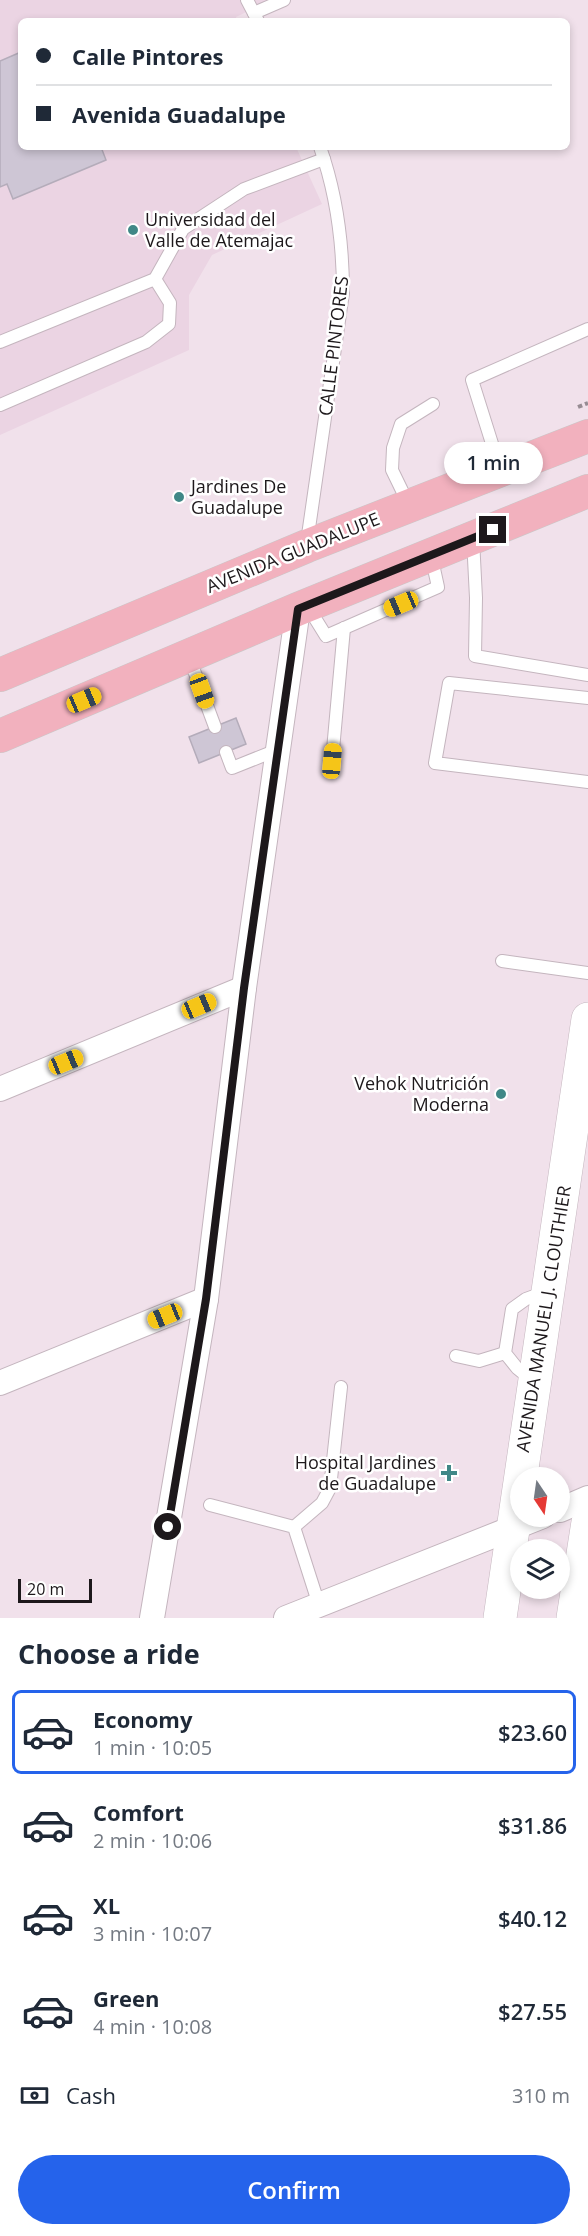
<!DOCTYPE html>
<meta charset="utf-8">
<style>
body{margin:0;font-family:"Open Sans",sans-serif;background:#f6f6f7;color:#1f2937;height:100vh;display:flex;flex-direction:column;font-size:22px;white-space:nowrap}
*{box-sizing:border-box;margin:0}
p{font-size:20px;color:#747a83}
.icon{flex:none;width:33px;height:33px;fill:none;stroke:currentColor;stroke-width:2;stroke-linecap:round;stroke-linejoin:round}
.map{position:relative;height:1618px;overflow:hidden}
.drawer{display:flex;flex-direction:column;background:#fff;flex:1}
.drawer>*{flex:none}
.top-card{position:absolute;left:18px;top:18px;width:552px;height:132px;border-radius:9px;box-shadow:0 3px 9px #0003;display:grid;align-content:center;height:132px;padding:0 18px;background:#fff}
.needle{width:39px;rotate:167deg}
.buttons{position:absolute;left:510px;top:1467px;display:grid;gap:12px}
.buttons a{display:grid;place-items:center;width:60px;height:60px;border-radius:50%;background:#fff;box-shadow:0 3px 9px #0003;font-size:30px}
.scale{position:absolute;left:18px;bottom:15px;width:74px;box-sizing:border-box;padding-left:6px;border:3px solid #1d181b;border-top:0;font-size:16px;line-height:21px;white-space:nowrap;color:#1d181b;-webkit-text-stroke:4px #fff;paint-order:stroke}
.end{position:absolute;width:27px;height:27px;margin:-14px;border:8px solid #1d181b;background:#fff;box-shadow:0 0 0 3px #fff}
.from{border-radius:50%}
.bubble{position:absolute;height:42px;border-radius:21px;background:#fff;box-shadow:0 3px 9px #0003;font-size:20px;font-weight:600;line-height:42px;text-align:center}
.car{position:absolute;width:18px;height:36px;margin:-18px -9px;border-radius:8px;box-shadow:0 0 4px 2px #0007;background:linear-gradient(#f5c518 24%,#345 0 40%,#f5c518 0 76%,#345 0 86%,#f5c518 0)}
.top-card b{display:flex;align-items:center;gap:21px;height:57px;font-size:22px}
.top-card b+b{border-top:2px solid #e0e1e3}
.top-card i{width:15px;height:15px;background:#1f2937}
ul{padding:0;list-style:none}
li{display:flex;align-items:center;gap:18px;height:84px;margin:0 12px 9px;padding:0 6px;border:3px solid transparent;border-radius:9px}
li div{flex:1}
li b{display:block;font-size:22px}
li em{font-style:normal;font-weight:600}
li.on{border-color:#2563eb}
li>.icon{width:54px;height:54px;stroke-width:1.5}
h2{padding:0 18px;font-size:27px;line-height:72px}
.pay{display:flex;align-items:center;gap:15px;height:66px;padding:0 18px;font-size:22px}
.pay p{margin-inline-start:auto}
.primary-button{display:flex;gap:12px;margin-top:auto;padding:12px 18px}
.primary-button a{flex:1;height:69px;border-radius:36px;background:#2563eb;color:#fff;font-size:24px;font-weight:600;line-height:69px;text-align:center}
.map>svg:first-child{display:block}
.built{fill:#ebd4e3}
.building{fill:#cec6d5;stroke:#b4acba;stroke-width:1.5}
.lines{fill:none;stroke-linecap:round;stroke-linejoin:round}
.service-casing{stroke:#c4b5be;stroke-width:14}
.minor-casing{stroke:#c4b5be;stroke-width:26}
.secondary-casing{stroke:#c4b5be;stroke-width:34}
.primary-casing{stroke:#c9c8c8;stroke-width:34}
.path{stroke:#978c93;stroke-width:4;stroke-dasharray:4.5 3;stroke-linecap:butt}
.service{stroke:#fff;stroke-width:12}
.minor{stroke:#fff;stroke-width:24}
.secondary{stroke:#fff;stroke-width:33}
.primary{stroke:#f2b1be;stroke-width:33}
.route{stroke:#1d181b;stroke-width:8}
.poi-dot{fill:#408887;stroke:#fff;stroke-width:2}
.labels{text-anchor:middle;stroke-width:5;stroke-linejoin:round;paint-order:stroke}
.poi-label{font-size:18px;fill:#1d181b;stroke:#fff;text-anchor:start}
.street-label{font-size:18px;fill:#1d181b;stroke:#fff}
</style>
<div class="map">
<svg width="588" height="1618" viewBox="0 0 588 1618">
<rect width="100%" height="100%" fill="#f1e1eb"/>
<!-- built -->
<path class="built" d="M0,0H271L236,17L237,21H21V147H296L322,204L212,255L189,295V350L0,435Z"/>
<!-- building -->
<g class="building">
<path d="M21,52V147H101L106,160L13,199L7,184L0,187V61Z"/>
<path d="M236,718L246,744L199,763L189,737Z"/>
</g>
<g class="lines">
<defs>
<g id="service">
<path d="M247,0L258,21"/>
<path d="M254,13L284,0"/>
<path d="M0,342L155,279L183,229L244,189L324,159"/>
<path d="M0,405L146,342L169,324L170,303L155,279"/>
<path d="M500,469L472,380L588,329"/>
<path d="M409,505L392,470L393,448L401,424L433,404"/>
<path d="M473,539L476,598L475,656L588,675"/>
<path d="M307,542L343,293C343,242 337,195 320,147"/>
<path d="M308,607L326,636L438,587L431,555"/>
<path d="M189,657L215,727"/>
<path d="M588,698L449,683L435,763L588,782"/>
<path d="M226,752L232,768L277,750"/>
<path d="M332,761L344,628"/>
<path d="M502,961L588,973"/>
<path d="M456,1356L479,1361L505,1353"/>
<path d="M532,1380L517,1368L505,1353L512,1309L526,1299L545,1292"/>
<path d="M210,1505L294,1527L319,1605"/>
<path d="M294,1527L322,1503L330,1488L341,1387"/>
</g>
<g id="minor">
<path d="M0,1089L244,988"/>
<path d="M0,1383L206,1299"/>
<path d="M560,1510L588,1498"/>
<path d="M152,1618L206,1299L244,988L298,609"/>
<path d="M286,1618L543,1516"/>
</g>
<g id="secondary">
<path d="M500,1618L588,1019"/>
<path d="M573,1618L588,1522"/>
</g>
<g id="primary">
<path d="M0,675L307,546L588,436"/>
<path d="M0,736L298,609L588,491"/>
</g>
</defs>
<!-- service casing -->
<use href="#service" class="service-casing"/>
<!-- minor casing -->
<use href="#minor" class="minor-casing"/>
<!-- secondary casing -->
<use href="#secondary" class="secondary-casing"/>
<!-- primary casing -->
<use href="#primary" class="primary-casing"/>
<!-- path -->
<path class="path" d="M578,407L588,403"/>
<!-- service -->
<use href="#service" class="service"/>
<!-- minor -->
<use href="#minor" class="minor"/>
<!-- secondary -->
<use href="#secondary" class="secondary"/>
<!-- primary -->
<use href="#primary" class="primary"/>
</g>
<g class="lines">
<!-- route -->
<path class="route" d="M168,1527L206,1299L244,988L298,609L493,530"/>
</g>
<!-- markers -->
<g class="poi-dot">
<circle cx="133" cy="230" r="6"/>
<circle cx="179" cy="497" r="6"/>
<circle cx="501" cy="1094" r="6"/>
<path d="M446 1464h6v6h6v6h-6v6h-6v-6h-6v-6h6z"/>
</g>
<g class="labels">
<!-- poi labels -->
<g class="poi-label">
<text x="145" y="226">Universidad del<tspan x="145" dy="21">Valle de Atemajac</tspan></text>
<text x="191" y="493">Jardines De<tspan x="191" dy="21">Guadalupe</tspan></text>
<text x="489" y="1090" text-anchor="end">Vehok Nutrición<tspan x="489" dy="21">Moderna</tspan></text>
<text x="436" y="1469" text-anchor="end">Hospital Jardines<tspan x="436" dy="21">de Guadalupe</tspan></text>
</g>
<!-- street labels -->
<g class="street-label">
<text transform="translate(334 346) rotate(-83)" y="6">CALLE PINTORES</text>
<text transform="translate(293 553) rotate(-22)" y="6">AVENIDA GUADALUPE</text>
<text transform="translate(544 1319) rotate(-81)" y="6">AVENIDA MANUEL J. CLOUTHIER</text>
</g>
</g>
</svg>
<div class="buttons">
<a><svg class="needle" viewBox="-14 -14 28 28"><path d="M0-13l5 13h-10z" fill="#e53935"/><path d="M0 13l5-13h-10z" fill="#747a83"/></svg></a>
<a><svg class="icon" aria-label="layers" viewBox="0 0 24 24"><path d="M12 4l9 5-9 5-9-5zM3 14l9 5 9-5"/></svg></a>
</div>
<div class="scale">20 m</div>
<i class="end from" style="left:168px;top:1527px"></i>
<i class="end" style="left:493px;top:530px"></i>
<div class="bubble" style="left:444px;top:442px;width:99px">1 min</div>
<i class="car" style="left:401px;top:604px;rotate:247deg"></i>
<i class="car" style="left:202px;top:691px;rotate:160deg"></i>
<i class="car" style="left:84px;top:700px;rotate:67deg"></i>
<i class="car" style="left:332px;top:761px;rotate:5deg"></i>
<i class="car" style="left:199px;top:1006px;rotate:67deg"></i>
<i class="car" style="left:66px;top:1062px;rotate:68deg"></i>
<i class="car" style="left:165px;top:1316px;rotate:248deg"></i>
<div class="top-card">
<b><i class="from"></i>Calle Pintores</b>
<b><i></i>Avenida Guadalupe</b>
</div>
</div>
<section class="drawer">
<h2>Choose a ride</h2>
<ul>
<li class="on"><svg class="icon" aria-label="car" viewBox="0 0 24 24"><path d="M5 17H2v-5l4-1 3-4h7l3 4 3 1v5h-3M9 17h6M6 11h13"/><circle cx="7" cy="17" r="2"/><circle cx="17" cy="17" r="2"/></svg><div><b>Economy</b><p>1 min · 10:05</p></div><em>$23.60</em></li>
<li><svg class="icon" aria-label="car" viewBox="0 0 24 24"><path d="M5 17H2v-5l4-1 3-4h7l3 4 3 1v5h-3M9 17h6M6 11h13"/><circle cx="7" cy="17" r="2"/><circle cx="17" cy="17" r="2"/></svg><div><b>Comfort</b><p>2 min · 10:06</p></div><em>$31.86</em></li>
<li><svg class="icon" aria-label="car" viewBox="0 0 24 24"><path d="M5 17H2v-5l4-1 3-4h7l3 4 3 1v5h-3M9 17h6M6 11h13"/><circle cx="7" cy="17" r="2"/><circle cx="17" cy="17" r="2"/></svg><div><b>XL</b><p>3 min · 10:07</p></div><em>$40.12</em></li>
<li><svg class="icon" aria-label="car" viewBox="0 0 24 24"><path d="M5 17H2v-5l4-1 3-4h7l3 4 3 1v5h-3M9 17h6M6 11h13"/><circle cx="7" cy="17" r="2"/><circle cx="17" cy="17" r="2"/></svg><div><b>Green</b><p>4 min · 10:08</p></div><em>$27.55</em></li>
</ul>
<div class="pay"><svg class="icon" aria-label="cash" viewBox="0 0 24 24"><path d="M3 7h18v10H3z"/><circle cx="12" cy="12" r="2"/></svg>Cash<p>310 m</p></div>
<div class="primary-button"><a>Confirm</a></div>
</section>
